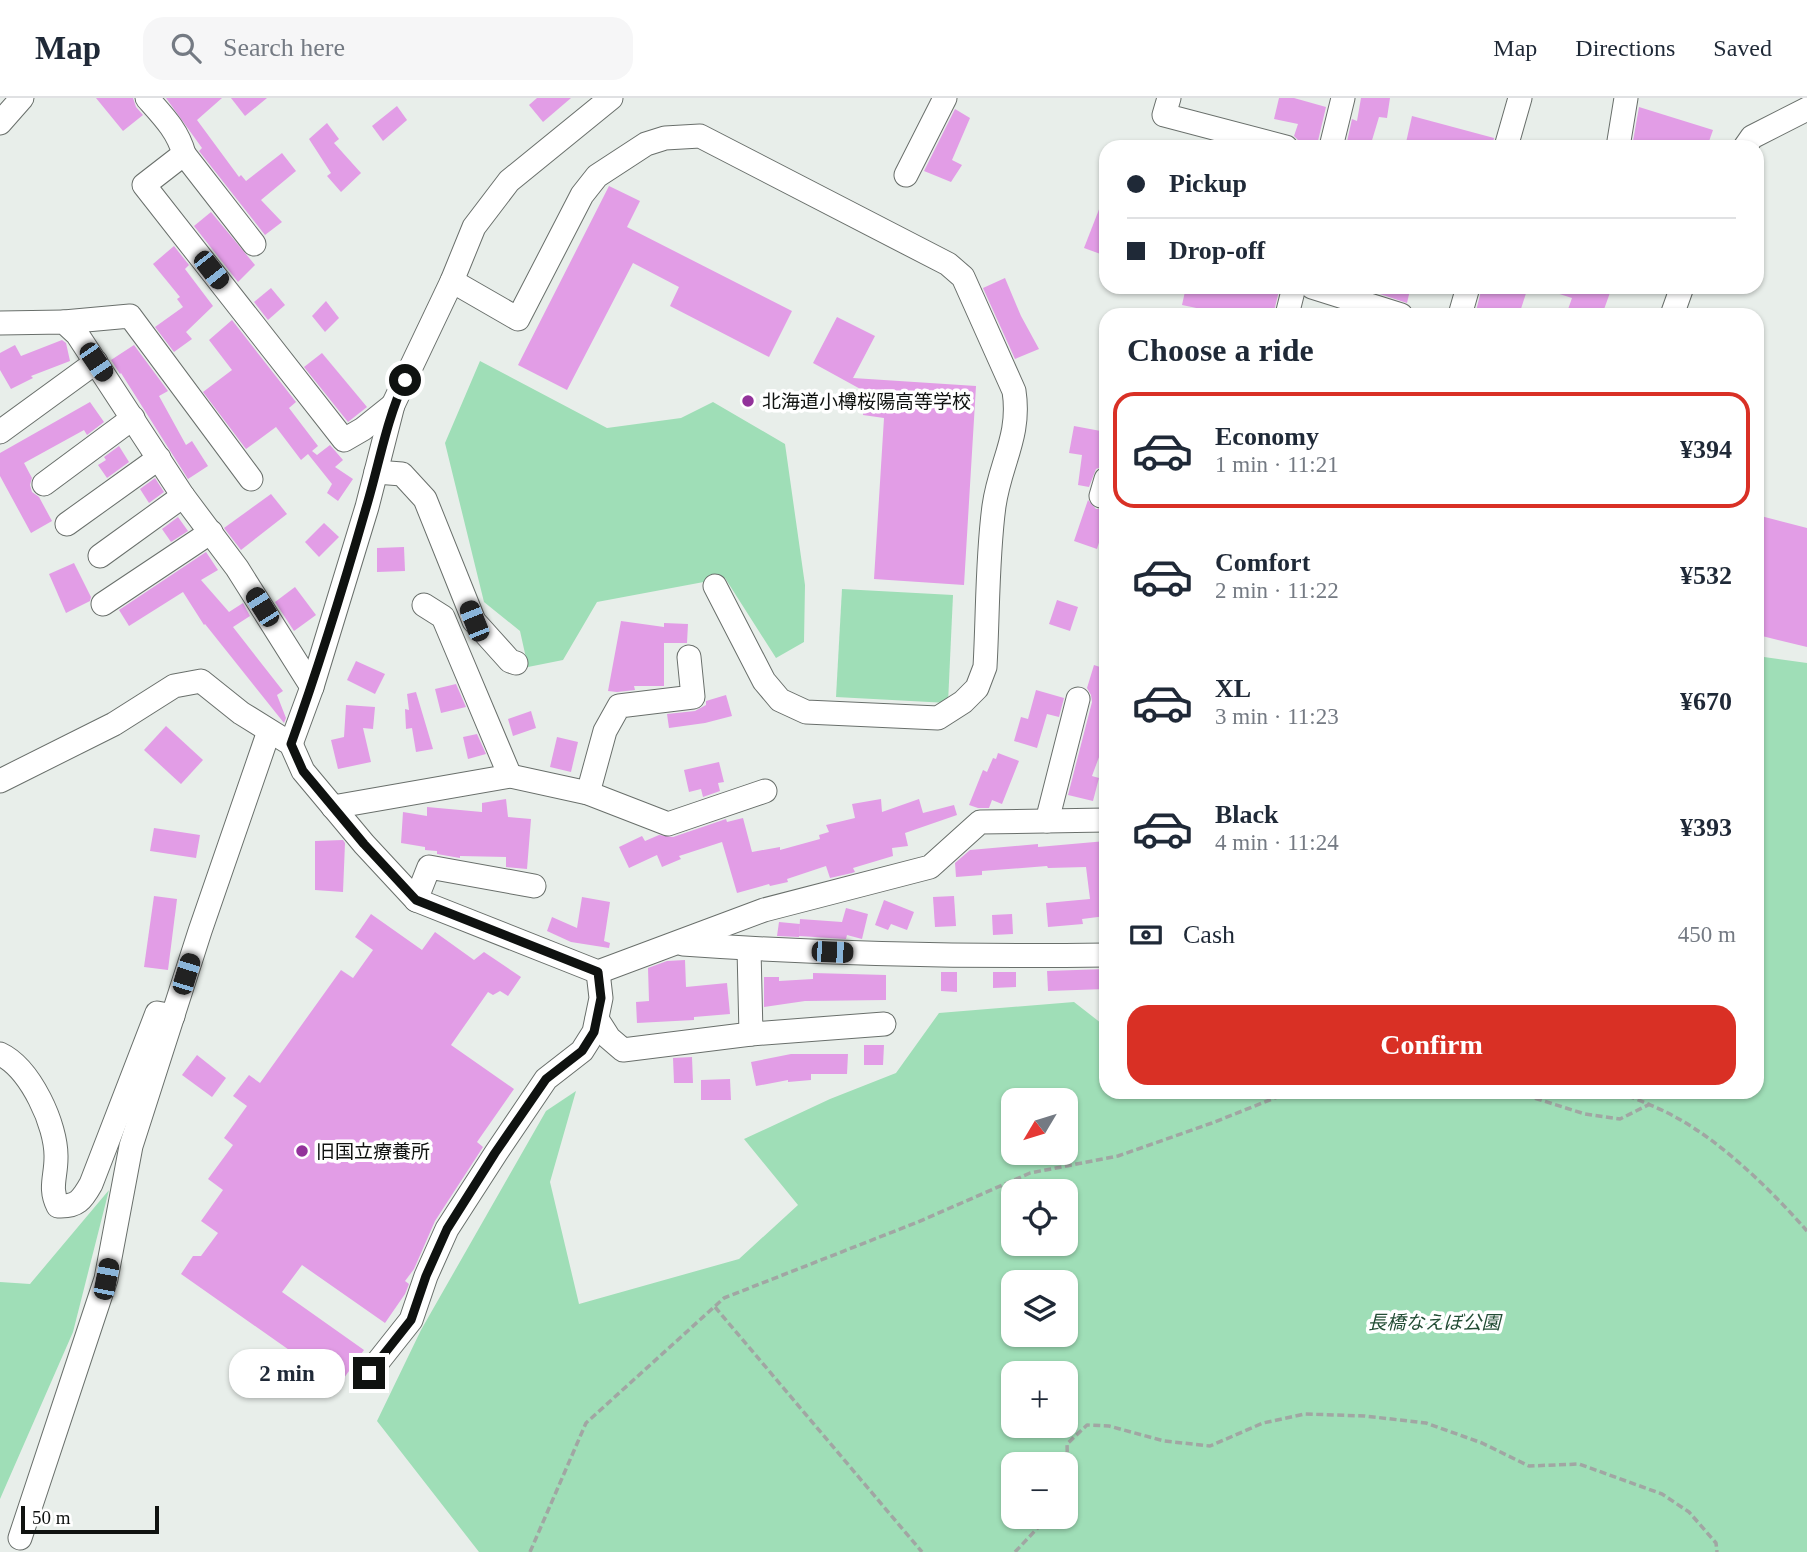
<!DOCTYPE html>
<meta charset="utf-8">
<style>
body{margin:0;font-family:"Times New Roman","Noto Sans JP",serif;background:#f6f6f7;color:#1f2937;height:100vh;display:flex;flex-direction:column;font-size:26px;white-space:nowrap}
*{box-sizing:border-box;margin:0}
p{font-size:23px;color:#747a83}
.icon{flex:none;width:38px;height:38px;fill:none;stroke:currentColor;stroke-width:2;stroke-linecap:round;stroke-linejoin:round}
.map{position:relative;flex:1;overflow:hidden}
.panel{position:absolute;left:1099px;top:210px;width:665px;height:791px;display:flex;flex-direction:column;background:#fff;border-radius:21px;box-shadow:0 2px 5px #0004}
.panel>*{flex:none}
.hud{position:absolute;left:1099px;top:42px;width:665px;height:154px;border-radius:21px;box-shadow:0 2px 5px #0004;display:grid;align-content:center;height:154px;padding:0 28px;background:#fff}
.needle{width:46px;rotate:232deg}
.fabs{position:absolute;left:1001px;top:990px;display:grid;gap:14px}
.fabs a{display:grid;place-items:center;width:77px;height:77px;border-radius:14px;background:#fff;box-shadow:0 2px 5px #0004;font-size:35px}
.scale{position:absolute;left:21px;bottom:18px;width:138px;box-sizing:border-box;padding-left:7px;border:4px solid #0f1210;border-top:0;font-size:19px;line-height:24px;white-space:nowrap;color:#0f1210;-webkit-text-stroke:5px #fff;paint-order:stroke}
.end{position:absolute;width:32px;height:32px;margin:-16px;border:9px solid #0f1210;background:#fff;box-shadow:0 0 0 4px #fff}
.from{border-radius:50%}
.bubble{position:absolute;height:49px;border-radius:21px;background:#fff;box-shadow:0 2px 5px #0004;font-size:23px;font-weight:800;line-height:49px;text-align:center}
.car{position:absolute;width:21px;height:42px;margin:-21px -10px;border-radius:9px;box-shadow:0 0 5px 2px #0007;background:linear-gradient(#222 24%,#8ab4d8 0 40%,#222 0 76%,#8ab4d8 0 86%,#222 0)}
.hud b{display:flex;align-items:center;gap:24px;height:66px;font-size:26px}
.hud b+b{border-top:2px solid #e0e1e3}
.hud i{width:18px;height:18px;background:#1f2937}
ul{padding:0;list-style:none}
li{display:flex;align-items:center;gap:21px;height:116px;margin:0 14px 10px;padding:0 14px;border:4px solid transparent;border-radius:21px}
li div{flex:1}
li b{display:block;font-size:26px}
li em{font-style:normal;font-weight:800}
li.selected{border-color:#d93025}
li>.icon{width:63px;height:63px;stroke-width:1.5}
h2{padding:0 28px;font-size:32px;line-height:84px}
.pay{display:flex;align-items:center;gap:18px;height:77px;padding:0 28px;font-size:26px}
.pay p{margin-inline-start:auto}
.cta{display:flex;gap:14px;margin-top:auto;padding:14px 28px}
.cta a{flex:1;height:80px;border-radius:21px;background:#d93025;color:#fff;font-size:28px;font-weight:800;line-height:80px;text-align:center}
header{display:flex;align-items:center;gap:42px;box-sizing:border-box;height:98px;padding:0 35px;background:#fff;border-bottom:2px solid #e0e1e3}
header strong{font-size:33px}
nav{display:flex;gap:38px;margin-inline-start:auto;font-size:24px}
.search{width:490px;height:63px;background:#f6f6f7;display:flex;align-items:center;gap:18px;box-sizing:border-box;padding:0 24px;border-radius:21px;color:#747a83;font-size:26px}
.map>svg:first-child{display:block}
.green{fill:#9fdeb7;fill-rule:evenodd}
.building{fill:#e29de6}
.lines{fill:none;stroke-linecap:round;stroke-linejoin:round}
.minor-casing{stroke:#696f6b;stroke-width:25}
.path{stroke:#a1a6a3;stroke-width:3.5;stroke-dasharray:7 3.5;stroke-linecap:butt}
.minor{stroke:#fff;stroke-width:23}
.route{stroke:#0f1210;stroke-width:9}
.poi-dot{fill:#92329a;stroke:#fff;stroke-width:2.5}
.labels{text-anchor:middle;stroke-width:7;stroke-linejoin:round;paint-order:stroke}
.poi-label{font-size:19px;fill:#0f1210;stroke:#fff;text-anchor:start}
.park-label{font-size:19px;font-style:italic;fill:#234d35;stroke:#fff}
</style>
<header>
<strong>Map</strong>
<div class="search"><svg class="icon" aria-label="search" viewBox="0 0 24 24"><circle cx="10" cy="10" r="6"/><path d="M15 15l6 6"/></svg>Search here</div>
<nav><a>Map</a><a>Directions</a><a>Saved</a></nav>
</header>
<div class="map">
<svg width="1807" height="1454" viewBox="0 0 1807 1454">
<rect width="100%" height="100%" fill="#e8eeea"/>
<!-- green -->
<g class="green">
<path d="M480,263L607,330L681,320L713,304L785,346L805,487L804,544L776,560L725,480L597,504L563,562L528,569L520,533L484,504L445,345Z"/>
<path d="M842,491L953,497L948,605L836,599Z"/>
<path d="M1757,558L1807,565V1454H479L377,1323L421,1232L546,1013L576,993L550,1084L579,1206L739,1161L798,1107L744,1041L830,1001L896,975L939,915L1074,904L1106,929V994H1757ZM1013,1003H1066V1055H1013ZM1013,1094H1066V1146H1013ZM1013,1185H1066V1237H1013ZM1013,1276H1066V1328H1013ZM1013,1367H1066V1419H1013Z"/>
<path d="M109,1092L73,1234L0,1401V1184L30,1186Z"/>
</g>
<!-- building -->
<g class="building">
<path d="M96,0H133L136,9L143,17L123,33Z"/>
<path d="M166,0H222L197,22L239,79L241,77L246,83L282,55L296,73L261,102L282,124L265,137L199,53L202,50Z"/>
<path d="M231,0H267L245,18Z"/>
<path d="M537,0H571L543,24L529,7Z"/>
<path d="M1279,0H1294L1326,9L1317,47L1298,42L1294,38L1298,26L1274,21Z"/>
<path d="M1361,0H1390L1387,20L1379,19L1370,49L1346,48L1352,21L1357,23Z"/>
<path d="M397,8L407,22L383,43L372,28Z"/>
<path d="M1639,9L1713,32L1707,49H1632Z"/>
<path d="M955,11L970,20L952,62L962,67L951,84L924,73Z"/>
<path d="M1412,18L1494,40L1492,49H1405Z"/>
<path d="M327,25L339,41L334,45L361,75L341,94L327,78L331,75L309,41Z"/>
<path d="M609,88L640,103L627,129L792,213L769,259L670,208L679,189L633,165L567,292L518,267Z"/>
<path d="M1105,96H1106V158L1084,150Z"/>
<path d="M211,114L255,167L238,184L194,128Z"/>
<path d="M174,148L189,167L185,171L213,208L186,234L192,241L174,254L155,229L183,209L177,201L180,199L153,166Z"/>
<path d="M1005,180L1021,218L1039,251L1015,261L983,190Z"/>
<path d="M1186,189H1237L1262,194L1263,189H1280L1273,217H1230L1182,207Z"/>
<path d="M1359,189H1398L1410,192L1407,205Z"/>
<path d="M1482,189H1528L1519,217H1475Z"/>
<path d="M1548,189H1612L1602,217H1566L1572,200L1547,192Z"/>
<path d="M271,190L285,207L268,222L254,204Z"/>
<path d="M326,203L339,220L325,234L312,218Z"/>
<path d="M837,219L875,238L853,280L976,288L964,487L874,481L884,320L863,317L864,293L813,265Z"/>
<path d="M232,222L296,304L289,310L318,348L312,353L317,357L330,347L343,362L335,369L353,381L338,403L327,395L332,386L308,356L301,362L276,329L246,351L203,294L232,272L209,242Z"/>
<path d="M62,242L66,245L70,263L31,278L33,280L11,291L0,272V255L15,247L21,258Z"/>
<path d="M134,247L168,293L159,298L186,347L192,343L208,368L188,381L121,275L120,276L111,262Z"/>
<path d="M322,255L367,309L348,324L304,269Z"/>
<path d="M90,304L104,324L87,337L84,332L24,365L32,380L30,387L32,394L39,399L52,423L31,435L0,378V355Z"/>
<path d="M1074,328L1106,334V367L1096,371L1089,389L1078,387L1082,357L1069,355Z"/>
<path d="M119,348L129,364L107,380L98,367L106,362L104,359Z"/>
<path d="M155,380L164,394L149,405L140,391Z"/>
<path d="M271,396L287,416L241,452L224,430Z"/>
<path d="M1088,402L1096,411H1106V436L1102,435L1097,451L1074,443Z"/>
<path d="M1757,417L1807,430V549L1758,537L1763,517L1757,515Z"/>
<path d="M178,419L188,433L171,444L162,431Z"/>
<path d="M324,425L339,439L319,459L305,444Z"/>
<path d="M404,449L405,473L377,474V450Z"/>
<path d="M206,454L218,472L201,482L229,514L243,505L250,518L233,529L283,593L277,597L286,620L284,625L205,526L204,527L183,494L129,528L119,512Z"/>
<path d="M74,465L91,499L90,503L66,515L49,476Z"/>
<path d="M295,489L316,517L294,533L275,504Z"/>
<path d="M1057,502L1078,509L1070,533L1049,526Z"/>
<path d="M621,523L664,529V525L688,526L687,545H664V588H634L635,592L617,594L608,593Z"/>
<path d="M356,563L385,576L375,596L347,582Z"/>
<path d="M1094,567L1106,571V625L1099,650L1102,651L1092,678L1099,680L1093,703L1068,697L1092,604L1091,597L1087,590Z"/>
<path d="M456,586L466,609L441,615L435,591Z"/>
<path d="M1036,592L1064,600L1059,619L1047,616L1037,650L1014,643L1021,619L1028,621Z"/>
<path d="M416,594L433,651L416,654L412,630L406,631L405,611L409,612L407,596Z"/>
<path d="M726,597L732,618L705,625L669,630L667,616L695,613L706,607V603Z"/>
<path d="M346,607L375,609L373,631L363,630L371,664L338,671L331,642L344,639Z"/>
<path d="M531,613L536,630L513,638L508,621Z"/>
<path d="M166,628L203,662L181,686L144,652Z"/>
<path d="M477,636L486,656L468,661L463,639Z"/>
<path d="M557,639L578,644L571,674L550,669Z"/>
<path d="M998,655L1019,663L1002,706L992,702L989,710H978L969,707L983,672L987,674L993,660L996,661Z"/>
<path d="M719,664L724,684L718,685L720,693L703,699L701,691L689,694L684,672Z"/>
<path d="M506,701L508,719L531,721L527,771L506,769V759L460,758V760L437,756V753L425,752V749L401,745L403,714L427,718V709L482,714V705Z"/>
<path d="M881,701L882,714L919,701L923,715L954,707L957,717L905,735L908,748L892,750L893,758L853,770L855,774L852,775L830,780L826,768L787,781L788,784L770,788L769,786L737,795L722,744L679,758L681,761L662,769L657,757L629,770L619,749L642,738L645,743L659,737L673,739L726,721L727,724L743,720L752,754L780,749V752L820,741L819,737L829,734L826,727L855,720L852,706Z"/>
<path d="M154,730L200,737L196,760L150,753Z"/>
<path d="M343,742L345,745L343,794L315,792V743Z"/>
<path d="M1106,743V818L1082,821L1083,826L1048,829L1046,805L1090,801L1086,769L1048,770L1047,768L982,773V777L956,779L955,765L970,752L1038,746V749Z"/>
<path d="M154,798L177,801L168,872L144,869Z"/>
<path d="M954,798L956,828L935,829L933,799Z"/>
<path d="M582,799L610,804L604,843L610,845L609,850L571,844L547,833L552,819L577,830Z"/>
<path d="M884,802L914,814L907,832L891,826L888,832L875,827Z"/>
<path d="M846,810L868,816L862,841L847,837L846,841L799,838L800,821L842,824Z"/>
<path d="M371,816L422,852L435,834L474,862L484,854L521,879L508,898L500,893L493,897L488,894L451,947L514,991L477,1044L483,1049L435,1123L414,1171L405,1183L409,1186L405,1196L385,1225L302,1167L282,1194L364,1252L339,1287L181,1176L193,1158H201L218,1135L201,1123L223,1092L208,1081L233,1047L224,1040L247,1008L233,998L249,977L260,985L341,872L353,880L373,852L355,839Z"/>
<path d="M1012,816L1013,836L993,837L992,817Z"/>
<path d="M779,824L800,826L799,839L777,838Z"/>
<path d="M685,862L686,889L727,885L730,916L694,919V922L637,925L636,904L649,903L648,870L667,863Z"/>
<path d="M1106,871V891L1048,893L1047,873Z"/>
<path d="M941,874H957V894L941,893Z"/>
<path d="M993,874H1016V889L993,890Z"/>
<path d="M813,875L886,877V902L805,903L764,909V879H779V883L813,881Z"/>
<path d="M864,947H884L883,967H864Z"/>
<path d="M791,956H848L847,976H811V982L788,984V982L756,988L751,964Z"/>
<path d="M197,957L226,980L212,999L182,977Z"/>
<path d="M692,959L693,985H674L673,960Z"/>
<path d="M730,981L731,1002H701V982Z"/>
</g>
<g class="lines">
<defs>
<g id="minor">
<path d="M147,0C163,18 178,33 184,56L144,87L344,342L363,331L393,307"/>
<path d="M1169,0L1164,17L1286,49"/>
<path d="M0,25L22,0"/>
<path d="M1331,49L1343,0"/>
<path d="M1506,49L1520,0"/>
<path d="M1618,49L1626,0"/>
<path d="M1745,49L1752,39L1807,11"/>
<path d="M184,56L254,146"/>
<path d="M906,77L945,0"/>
<path d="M452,183L518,221L582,97L597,78L646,46L665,40L700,38L948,166L963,179L1014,293C1021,338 1000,365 994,408C987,460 988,516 985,569L977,590L963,604L938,620L806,614L780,602L764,583L715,488"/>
<path d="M1312,189L1401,217"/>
<path d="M1287,217L1294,189"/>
<path d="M1460,217L1468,189"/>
<path d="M1672,217L1682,189"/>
<path d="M64,224L130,218L251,381"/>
<path d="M0,225L64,224L77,236L183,398L237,470L312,589"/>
<path d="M0,334L96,264"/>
<path d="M376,374L402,376L425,401L474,523L510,563L516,565"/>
<path d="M44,386L133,320"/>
<path d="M1101,398L1106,381"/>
<path d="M67,426L159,360"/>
<path d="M100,458L183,398"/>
<path d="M103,506L211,434"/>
<path d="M424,507L443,519L510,678"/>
<path d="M291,646L312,589L367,409L393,307L452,183L474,129L509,83L611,0"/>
<path d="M0,683L114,626L174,588L201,583L241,615L291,646L303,673L364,746L416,802L598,874L764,812L930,769L980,724L1106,722"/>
<path d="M588,695L605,633L619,608L693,599L689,559"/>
<path d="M333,709L510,678L588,695L668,726L765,693"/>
<path d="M1047,723L1078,601"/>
<path d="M416,802L429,769L534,788"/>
<path d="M683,846C824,856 965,859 1106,857"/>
<path d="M749,851L751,936L884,926"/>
<path d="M597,921L609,940L623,952L751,936"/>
<path d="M0,956C30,970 57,1027 56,1060C56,1079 49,1090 58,1108C77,1109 82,1102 91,1086L157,915L173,918"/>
<path d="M369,1275L411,1222L426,1178L447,1131L496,1055L546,981L582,953L594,934L601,900L598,874"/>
<path d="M20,1440L106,1181L131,1048L200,833L269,633"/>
</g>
</defs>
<!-- minor casing -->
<use href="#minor" class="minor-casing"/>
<!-- path -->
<g class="path">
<path d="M1515,994L1585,1016L1620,1021L1650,1006"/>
<path d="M1618,994C1638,1002 1658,1009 1677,1020C1723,1045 1773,1094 1807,1133"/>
<path d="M715,1209L922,1454"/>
<path d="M1066,1396L1068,1378L1067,1346L1087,1327L1109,1328L1164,1343L1210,1348L1263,1325L1305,1316L1365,1318L1426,1325L1482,1345L1529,1368L1579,1366L1662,1396L1689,1414L1716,1445L1717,1454"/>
<path d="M530,1454L586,1325L724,1200L918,1124L1030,1075L1118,1058L1212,1025L1290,994"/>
<path d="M1015,1454L1048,1419"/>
</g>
<!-- minor -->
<use href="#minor" class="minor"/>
</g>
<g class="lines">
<!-- route -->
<path class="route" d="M369,1275L411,1222L426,1178L447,1131L495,1055L546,981L582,953L594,934L601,900L598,874L416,802L364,746L303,673L291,646C319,568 343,490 366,410C379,367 386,323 405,282"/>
</g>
<!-- markers -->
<g class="poi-dot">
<circle cx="748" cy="303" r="7"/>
<circle cx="302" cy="1053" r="7"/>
</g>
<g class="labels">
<!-- poi labels -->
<g class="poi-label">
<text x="762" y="310">北海道小樽桜陽高等学校</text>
<text x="316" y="1060">旧国立療養所</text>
</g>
<!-- park labels -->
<g class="park-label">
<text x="1434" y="1231">長橋なえぼ公園</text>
</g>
</g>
</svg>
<div class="fabs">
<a><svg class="needle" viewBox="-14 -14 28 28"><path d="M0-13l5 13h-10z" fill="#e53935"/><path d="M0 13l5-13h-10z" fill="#747a83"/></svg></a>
<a><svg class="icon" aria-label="locate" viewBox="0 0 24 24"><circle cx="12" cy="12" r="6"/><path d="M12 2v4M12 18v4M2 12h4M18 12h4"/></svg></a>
<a><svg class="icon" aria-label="layers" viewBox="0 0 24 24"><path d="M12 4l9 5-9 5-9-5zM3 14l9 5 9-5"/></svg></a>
<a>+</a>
<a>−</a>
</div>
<div class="scale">50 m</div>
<i class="end from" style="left:405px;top:282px"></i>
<i class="end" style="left:369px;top:1275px"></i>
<div class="bubble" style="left:229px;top:1251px;width:116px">2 min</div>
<i class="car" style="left:211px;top:172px;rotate:142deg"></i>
<i class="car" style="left:96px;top:264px;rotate:146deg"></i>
<i class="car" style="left:262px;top:509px;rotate:328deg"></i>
<i class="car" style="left:474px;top:523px;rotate:338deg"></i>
<i class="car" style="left:832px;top:854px;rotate:92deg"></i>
<i class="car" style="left:186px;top:876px;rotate:17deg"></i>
<i class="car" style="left:106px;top:1181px;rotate:11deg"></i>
<div class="hud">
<b><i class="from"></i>Pickup</b>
<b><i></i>Drop-off</b>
</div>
<section class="panel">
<h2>Choose a ride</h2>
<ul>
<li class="selected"><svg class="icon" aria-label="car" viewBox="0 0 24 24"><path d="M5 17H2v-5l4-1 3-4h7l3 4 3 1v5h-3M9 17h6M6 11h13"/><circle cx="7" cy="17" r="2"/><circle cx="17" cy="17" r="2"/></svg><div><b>Economy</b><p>1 min · 11:21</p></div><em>¥394</em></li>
<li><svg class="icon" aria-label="car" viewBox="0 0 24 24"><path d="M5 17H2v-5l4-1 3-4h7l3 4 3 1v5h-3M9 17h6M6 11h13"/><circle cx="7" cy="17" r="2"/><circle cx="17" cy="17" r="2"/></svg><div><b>Comfort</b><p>2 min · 11:22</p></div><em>¥532</em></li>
<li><svg class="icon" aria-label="car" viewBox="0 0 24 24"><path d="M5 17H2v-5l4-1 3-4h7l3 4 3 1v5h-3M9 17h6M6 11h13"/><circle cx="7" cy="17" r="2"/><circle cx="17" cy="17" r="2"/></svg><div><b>XL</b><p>3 min · 11:23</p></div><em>¥670</em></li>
<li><svg class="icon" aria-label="car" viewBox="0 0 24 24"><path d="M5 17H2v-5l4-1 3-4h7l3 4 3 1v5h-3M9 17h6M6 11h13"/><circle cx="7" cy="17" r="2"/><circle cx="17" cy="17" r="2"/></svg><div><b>Black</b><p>4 min · 11:24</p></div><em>¥393</em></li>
</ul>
<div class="pay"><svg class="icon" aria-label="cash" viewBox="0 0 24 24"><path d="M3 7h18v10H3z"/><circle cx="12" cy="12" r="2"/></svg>Cash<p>450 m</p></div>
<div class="cta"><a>Confirm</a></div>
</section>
</div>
